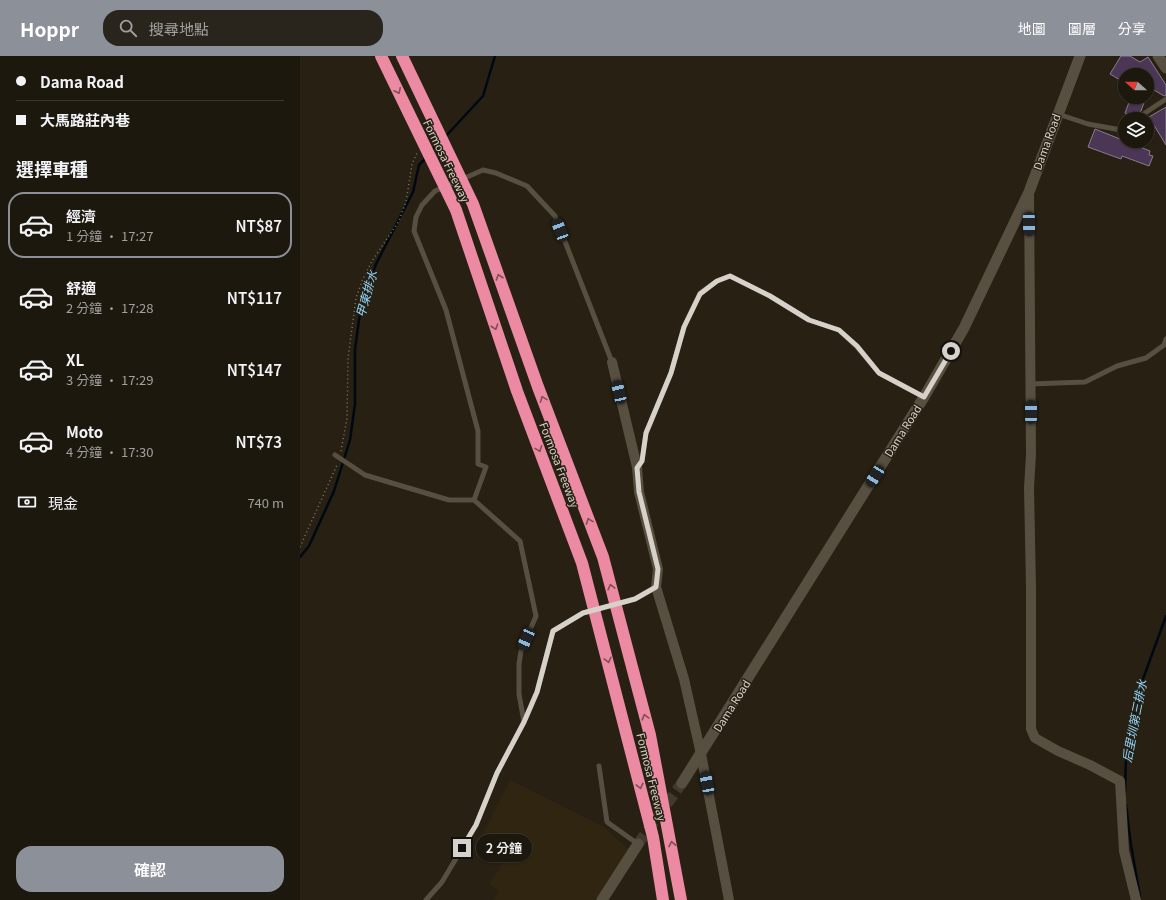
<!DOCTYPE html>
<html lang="zh-TW">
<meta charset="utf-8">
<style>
body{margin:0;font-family:Georgia,"Noto Sans TC",serif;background:#2a251c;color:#f1f3f6;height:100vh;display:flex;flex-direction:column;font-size:15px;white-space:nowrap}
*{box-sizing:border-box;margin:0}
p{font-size:13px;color:#a0a09e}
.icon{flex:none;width:22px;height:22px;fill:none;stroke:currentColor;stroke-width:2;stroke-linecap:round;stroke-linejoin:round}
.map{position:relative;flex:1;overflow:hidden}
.sheet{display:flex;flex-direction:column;background:#1d180e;width:300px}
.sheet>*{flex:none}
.hud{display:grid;align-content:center;height:88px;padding:0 16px;background:#1d180e}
.needle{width:26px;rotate:291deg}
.controls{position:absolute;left:818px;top:12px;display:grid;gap:8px}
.controls a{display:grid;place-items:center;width:36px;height:36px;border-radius:50%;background:#1d180e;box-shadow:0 1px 3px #0004,0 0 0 1px #3b372e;font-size:20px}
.end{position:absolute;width:18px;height:18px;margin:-9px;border:5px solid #d6d2c9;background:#111;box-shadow:0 0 0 2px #111}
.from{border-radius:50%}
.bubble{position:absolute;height:28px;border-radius:14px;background:#1d180e;box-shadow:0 1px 3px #0004,0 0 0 1px #3b372e;font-size:13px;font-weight:600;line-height:28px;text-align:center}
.car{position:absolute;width:12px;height:24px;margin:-12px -6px;border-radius:5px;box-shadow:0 0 3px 1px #0007;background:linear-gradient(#222 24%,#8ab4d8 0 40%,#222 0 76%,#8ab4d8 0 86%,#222 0)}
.hud b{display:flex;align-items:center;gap:14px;height:38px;font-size:15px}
.hud b+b{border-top:1px solid #3b372e}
.hud i{width:10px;height:10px;background:#f1f3f6}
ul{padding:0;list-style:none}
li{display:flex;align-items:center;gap:12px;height:66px;margin:0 8px 6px;padding:0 8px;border:2px solid transparent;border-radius:16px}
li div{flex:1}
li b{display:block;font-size:15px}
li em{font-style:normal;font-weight:600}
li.on{border-color:#8c9099}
li>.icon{width:36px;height:36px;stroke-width:1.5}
h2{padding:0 16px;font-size:18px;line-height:48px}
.pay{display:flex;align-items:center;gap:10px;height:44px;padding:0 16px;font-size:15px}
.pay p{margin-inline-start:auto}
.primary-button{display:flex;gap:8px;margin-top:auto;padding:8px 16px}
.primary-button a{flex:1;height:46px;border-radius:16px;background:#8c9099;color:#fff;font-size:16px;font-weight:600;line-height:46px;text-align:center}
header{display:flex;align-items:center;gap:24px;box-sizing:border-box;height:56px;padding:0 20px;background:#8c9099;color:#fff}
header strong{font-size:19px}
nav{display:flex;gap:22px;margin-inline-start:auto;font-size:14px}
.search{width:280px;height:36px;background:#2a251c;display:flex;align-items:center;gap:10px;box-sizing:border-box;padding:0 14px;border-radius:16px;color:#a0a09e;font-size:15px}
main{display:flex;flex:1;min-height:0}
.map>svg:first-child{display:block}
.built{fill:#2f2511}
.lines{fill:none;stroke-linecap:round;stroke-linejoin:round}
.stream{stroke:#000913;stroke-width:2.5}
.building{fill:#4b3655;stroke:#887d8d}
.tertiary-tunnel{stroke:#413b2e;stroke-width:11;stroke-dasharray:11 5.5;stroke-linecap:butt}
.path{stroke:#7d776c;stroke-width:1.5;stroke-dasharray:1 3;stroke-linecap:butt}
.service{stroke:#574f40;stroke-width:5}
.minor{stroke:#574f40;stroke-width:10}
.tertiary{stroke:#574f40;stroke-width:11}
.motorway{stroke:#ec89a3;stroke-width:12}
.oneway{stroke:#804f54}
.route{stroke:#d6d2c9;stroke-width:5}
.labels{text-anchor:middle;stroke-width:3;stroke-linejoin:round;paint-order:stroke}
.street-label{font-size:11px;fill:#d6d2c9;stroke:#272013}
.water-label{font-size:12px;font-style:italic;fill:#91d6fe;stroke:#272013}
</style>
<header>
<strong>Hoppr</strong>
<div class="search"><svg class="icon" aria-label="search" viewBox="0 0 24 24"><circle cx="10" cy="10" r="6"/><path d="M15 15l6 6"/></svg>搜尋地點</div>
<nav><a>地圖</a><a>圖層</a><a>分享</a></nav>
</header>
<main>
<section class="sheet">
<div class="hud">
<b><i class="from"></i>Dama Road</b>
<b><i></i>大馬路莊內巷</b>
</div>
<h2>選擇車種</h2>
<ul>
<li class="on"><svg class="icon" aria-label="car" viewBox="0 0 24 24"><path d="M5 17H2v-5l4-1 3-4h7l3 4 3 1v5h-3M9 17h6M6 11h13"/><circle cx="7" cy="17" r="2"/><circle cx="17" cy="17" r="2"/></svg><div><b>經濟</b><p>1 分鐘 · 17:27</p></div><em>NT$87</em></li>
<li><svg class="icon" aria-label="car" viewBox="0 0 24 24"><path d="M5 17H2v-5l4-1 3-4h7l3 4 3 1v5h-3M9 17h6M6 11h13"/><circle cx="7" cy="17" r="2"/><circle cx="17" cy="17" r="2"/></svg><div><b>舒適</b><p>2 分鐘 · 17:28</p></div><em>NT$117</em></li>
<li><svg class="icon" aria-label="car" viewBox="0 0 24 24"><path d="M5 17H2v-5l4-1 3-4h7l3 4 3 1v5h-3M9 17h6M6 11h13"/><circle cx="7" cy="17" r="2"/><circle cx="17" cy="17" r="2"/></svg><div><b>XL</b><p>3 分鐘 · 17:29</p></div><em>NT$147</em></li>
<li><svg class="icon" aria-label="car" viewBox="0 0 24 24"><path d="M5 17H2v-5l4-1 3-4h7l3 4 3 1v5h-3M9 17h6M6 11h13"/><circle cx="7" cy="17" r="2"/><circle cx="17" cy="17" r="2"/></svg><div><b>Moto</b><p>4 分鐘 · 17:30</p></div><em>NT$73</em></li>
</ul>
<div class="pay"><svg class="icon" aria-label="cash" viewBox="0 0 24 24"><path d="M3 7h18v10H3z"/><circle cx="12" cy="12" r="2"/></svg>現金<p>740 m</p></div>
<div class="primary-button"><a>確認</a></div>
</section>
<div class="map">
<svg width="866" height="844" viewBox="0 0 866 844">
<rect width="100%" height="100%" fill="#272013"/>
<!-- built -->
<path class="built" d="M210,724L304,771L330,794L298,844H193L199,835L189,828L212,793L183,778Z"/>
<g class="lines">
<!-- stream -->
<g class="stream">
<path d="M145,81L183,40L195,0"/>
<path d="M131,95L139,87"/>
<path d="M0,501L9,490L34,435L50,384L55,348V293L60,257L76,208L113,136L119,109L127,101"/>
<path d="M825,736L826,700L839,634L866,560"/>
<path d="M826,749L831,789L840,841"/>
</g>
</g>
<!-- building -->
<g class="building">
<path d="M821,0H830L840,6L848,1L866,29V39L864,40L854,34L847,39V19H825V27L810,18Z"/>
<path d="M831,41H846L841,55L833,60L825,57Z"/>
<path d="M866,51V89L849,61Z"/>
<path d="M795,73L850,95L849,99L853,100L849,110L822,100L821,103L788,91Z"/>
</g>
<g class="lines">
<!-- tertiary-tunnel -->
<path class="tertiary-tunnel" d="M338,788L382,727"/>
<!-- path -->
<g class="path">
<path d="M41,395L47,362L48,302L56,242L62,225L72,205L99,165L106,146L112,108L117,97"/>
<path d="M0,491L37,409"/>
</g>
<!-- service -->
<g class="service">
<path d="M758,58L788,68L821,74L825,71"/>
<path d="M836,63L866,43"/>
<path d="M730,328L785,326L817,310L846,302L864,289L866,283"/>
<path d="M35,399L65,419L149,444H174"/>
<path d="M337,411L342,405L346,377L371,317L384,271L400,237L417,225L430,220L470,240L509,264L539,274L557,291L579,317L624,341"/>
<path d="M224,666L219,638V608L221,595L236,560L220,485L174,444L186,411L178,408V375L146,254L114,175L116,161L122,149L135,135L183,114L196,117L227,130L255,160L312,306"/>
<path d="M299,710L307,766L338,788"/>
<path d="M126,844L142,826L176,769L197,717L224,666L237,636L253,575L283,557L335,543L356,531"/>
</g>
<!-- minor -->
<g class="minor">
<path d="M729,136L731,398L729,432L731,531V673L735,682L758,695L790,709L820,725L824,795L836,844"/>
<path d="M312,306L337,411L339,436L358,513L356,531L384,623L401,698L429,844"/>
</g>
<!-- tertiary -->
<g class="tertiary">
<path d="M858,0L866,12"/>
<path d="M382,727L624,341L664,272L729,136L780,0"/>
<path d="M302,844L338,788"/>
</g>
<!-- motorway -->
<g class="motorway">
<path d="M81,0L156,154L217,335L282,507L353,781L363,844"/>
<path d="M102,0L173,148L238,331L303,501L350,679L381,844"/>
</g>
</g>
<!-- one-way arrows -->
<defs><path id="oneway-chevron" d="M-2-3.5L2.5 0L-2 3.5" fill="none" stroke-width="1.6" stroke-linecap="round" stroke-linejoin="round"/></defs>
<g class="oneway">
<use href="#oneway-chevron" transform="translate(98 35) rotate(64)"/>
<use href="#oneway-chevron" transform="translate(199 221) rotate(-109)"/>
<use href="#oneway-chevron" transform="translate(195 271) rotate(71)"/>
<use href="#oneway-chevron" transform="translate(243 343) rotate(-111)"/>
<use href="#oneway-chevron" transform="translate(239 393) rotate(69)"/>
<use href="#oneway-chevron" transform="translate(289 465) rotate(-111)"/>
<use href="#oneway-chevron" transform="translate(311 531) rotate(-104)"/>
<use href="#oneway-chevron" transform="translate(308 604) rotate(76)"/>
<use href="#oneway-chevron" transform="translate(345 661) rotate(-105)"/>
<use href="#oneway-chevron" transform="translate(340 730) rotate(76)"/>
<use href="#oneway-chevron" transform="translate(372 788) rotate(-101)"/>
</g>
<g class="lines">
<!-- route -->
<path class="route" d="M162,792L176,769L197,717L224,666L237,636L253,575L283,557L335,543L356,531L358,513L339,436L337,412L342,405L346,377L371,317L384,271L400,238L417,225L430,220L470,240L509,264L539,274L557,290L579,317L624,341L651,295"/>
</g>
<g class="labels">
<!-- street labels -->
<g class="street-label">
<text transform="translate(747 86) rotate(-70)" y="4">Dama Road</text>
<text transform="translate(146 105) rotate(64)" y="4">Formosa Freeway</text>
<text transform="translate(603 375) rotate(-58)" y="4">Dama Road</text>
<text transform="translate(259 409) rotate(69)" y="4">Formosa Freeway</text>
<text transform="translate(432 650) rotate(-58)" y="4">Dama Road</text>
<text transform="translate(351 721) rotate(76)" y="4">Formosa Freeway</text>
</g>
<!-- water labels -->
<g class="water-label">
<text transform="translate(67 238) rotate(-74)" y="4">甲東排水</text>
<text transform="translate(835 665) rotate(-79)" y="4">后里圳第三排水</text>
</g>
</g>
</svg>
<div class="controls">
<a><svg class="needle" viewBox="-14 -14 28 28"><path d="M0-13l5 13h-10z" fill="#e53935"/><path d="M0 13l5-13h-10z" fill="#a0a09e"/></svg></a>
<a><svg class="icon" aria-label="layers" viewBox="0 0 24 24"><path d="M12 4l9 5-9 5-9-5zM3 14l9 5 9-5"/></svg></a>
</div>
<i class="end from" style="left:651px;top:295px"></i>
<i class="end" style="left:162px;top:792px"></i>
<div class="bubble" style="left:176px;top:778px;width:56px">2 分鐘</div>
<i class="car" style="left:729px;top:168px;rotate:179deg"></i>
<i class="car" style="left:260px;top:174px;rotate:339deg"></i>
<i class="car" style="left:319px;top:336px;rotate:347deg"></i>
<i class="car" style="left:731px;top:356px;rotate:0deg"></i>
<i class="car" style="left:575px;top:420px;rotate:212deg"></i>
<i class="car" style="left:226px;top:583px;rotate:204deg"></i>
<i class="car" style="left:407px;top:727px;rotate:349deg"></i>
</div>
</main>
